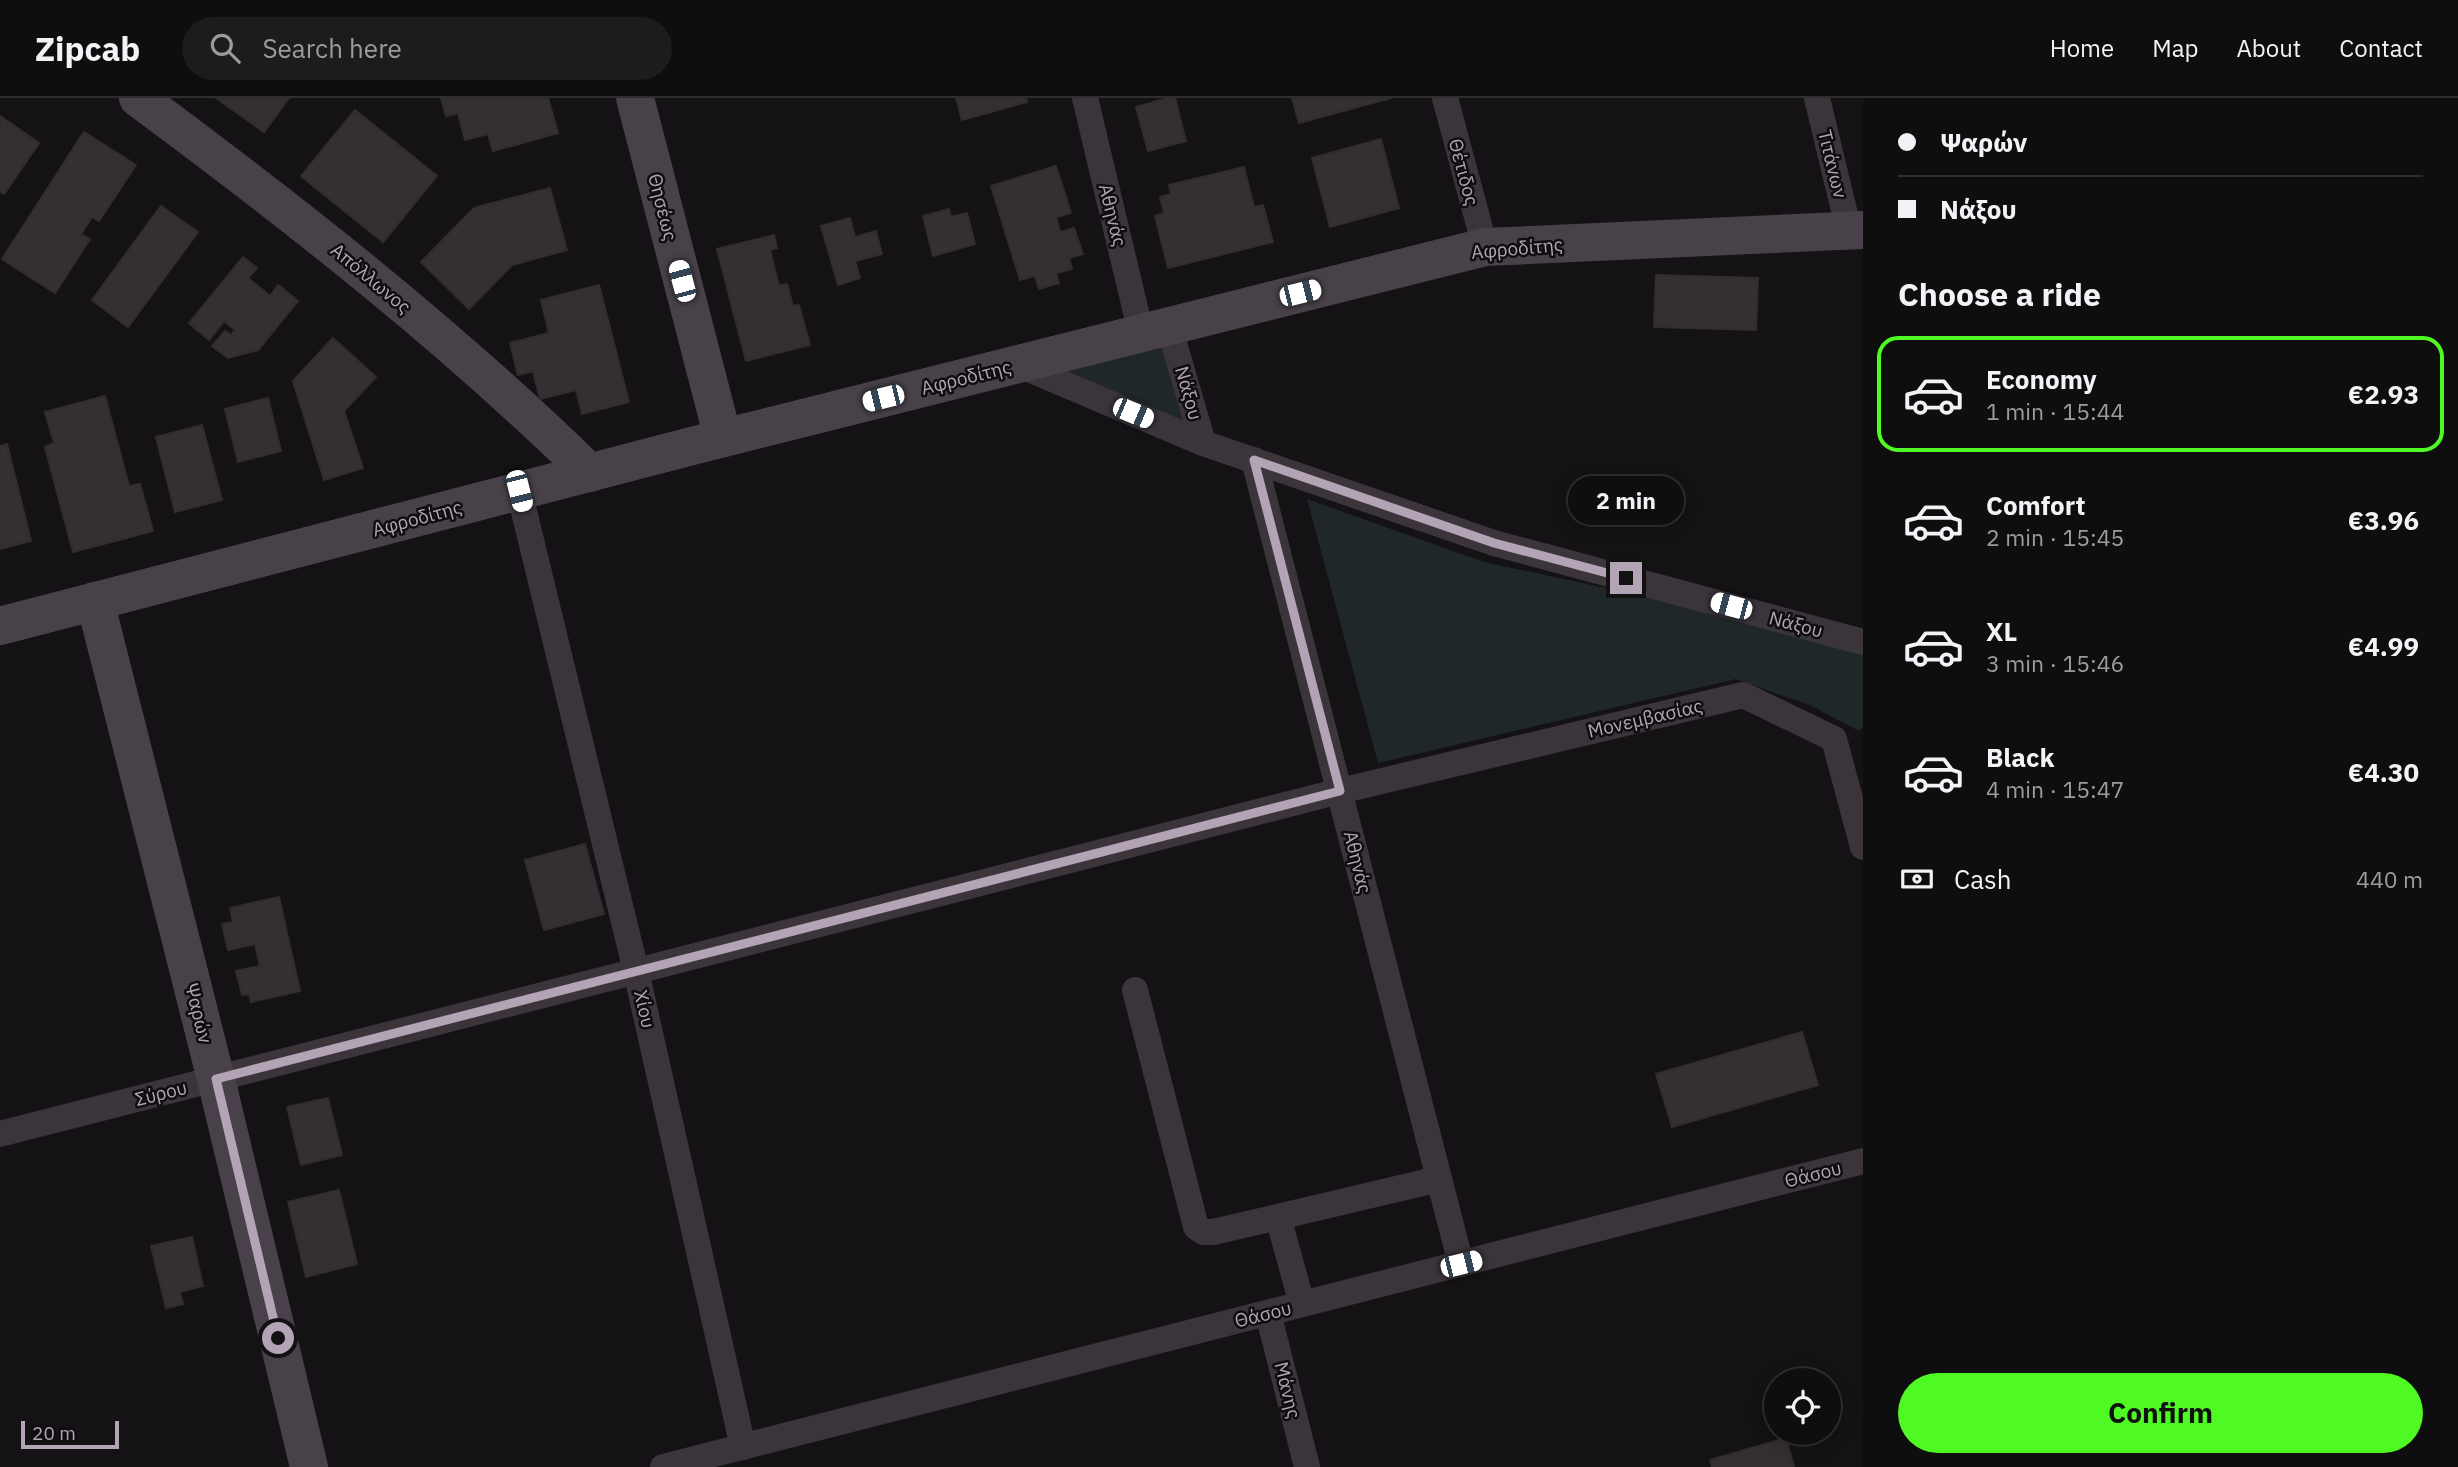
<!DOCTYPE html>
<meta charset="utf-8">
<style>
body{margin:0;font-family:"IBM Plex Sans",sans-serif;background:#1d1c1d;color:#f1f3f6;height:100vh;display:flex;flex-direction:column;font-size:26px;white-space:nowrap}
*{box-sizing:border-box;margin:0}
p{font-size:23px;color:#9b9c9e}
.icon{flex:none;width:38px;height:38px;fill:none;stroke:currentColor;stroke-width:2;stroke-linecap:round;stroke-linejoin:round}
.map{position:relative;flex:1;overflow:hidden}
.sheet{display:flex;flex-direction:column;background:#0f0e0f;width:595px}
.sheet>*{flex:none}
.hud{display:grid;align-content:center;height:154px;padding:0 35px;background:#0f0e0f}
.tools{position:absolute;left:1764px;top:1270px;display:grid;gap:14px}
.tools a{display:grid;place-items:center;width:77px;height:77px;border-radius:50%;background:#0f0e0f;box-shadow:0 4px 18px #0003,0 0 0 2px #2f2e2f;font-size:35px}
.scale{position:absolute;left:21px;bottom:18px;width:98px;box-sizing:border-box;padding-left:7px;border:4px solid #b2a3b5;border-top:0;font-size:19px;line-height:24px;white-space:nowrap;color:#b2a3b5;-webkit-text-stroke:5px #0f0d0f;paint-order:stroke}
.end{position:absolute;width:32px;height:32px;margin:-16px;border:9px solid #b2a3b5;background:#111;box-shadow:0 0 0 4px #111}
.from{border-radius:50%}
.bubble{position:absolute;height:49px;border-radius:24px;background:#0f0e0f;box-shadow:0 4px 18px #0003,0 0 0 2px #2f2e2f;font-size:23px;font-weight:800;line-height:49px;text-align:center}
.car{position:absolute;width:21px;height:42px;margin:-21px -10px;border-radius:9px;box-shadow:0 0 5px 2px #0007;background:linear-gradient(#fff 24%,#345 0 40%,#fff 0 76%,#345 0 86%,#fff 0)}
.hud b{display:flex;align-items:center;gap:24px;height:66px;font-size:26px}
.hud b+b{border-top:2px solid #2f2e2f}
.hud i{width:18px;height:18px;background:#f1f3f6}
ul{padding:0;list-style:none}
li{display:flex;align-items:center;gap:21px;height:116px;margin:0 14px 10px;padding:0 21px;border:4px solid transparent;border-radius:21px}
li div{flex:1}
li b{display:block;font-size:26px}
li em{font-style:normal;font-weight:800}
li.active{border-color:#4ffa24}
li>.icon{width:63px;height:63px;stroke-width:1.5}
h2{padding:0 35px;font-size:32px;line-height:84px}
.pay{display:flex;align-items:center;gap:18px;height:77px;padding:0 35px;font-size:26px}
.pay p{margin-inline-start:auto}
.primary-button{display:flex;gap:14px;margin-top:auto;padding:14px 35px}
.primary-button a{flex:1;height:80px;border-radius:42px;background:#4ffa24;color:#111;font-size:28px;font-weight:800;line-height:80px;text-align:center}
header{display:flex;align-items:center;gap:42px;box-sizing:border-box;height:98px;padding:0 35px;background:#0f0e0f;border-bottom:2px solid #2f2e2f}
header strong{font-size:33px}
nav{display:flex;gap:38px;margin-inline-start:auto;font-size:24px}
.search{width:490px;height:63px;background:#1d1c1d;display:flex;align-items:center;gap:18px;box-sizing:border-box;padding:0 24px;border-radius:38px;color:#9b9c9e;font-size:26px}
main{display:flex;flex:1;min-height:0}
.map>svg:first-child{display:block}
.green{fill:#202729}
.building{fill:#332f33;stroke:#302c30;stroke-width:2}
.lines{fill:none;stroke-linecap:round;stroke-linejoin:round}
.street{stroke:#3b353b;stroke-width:26}
.secondary{stroke:#484149;stroke-width:38}
.route{stroke:#b2a3b5;stroke-width:9}
.labels{text-anchor:middle;stroke-width:5;stroke-linejoin:round;paint-order:stroke}
.street-label{font-size:19px;fill:#b2a3b5;stroke:#0f0d0f}
</style>
<header>
<strong>Zipcab</strong>
<div class="search"><svg class="icon" aria-label="search" viewBox="0 0 24 24"><circle cx="10" cy="10" r="6"/><path d="M15 15l6 6"/></svg>Search here</div>
<nav><a>Home</a><a>Map</a><a>About</a><a>Contact</a></nav>
</header>
<main>
<div class="map">
<svg width="1863" height="1369" viewBox="0 0 1863 1369">
<rect width="100%" height="100%" fill="#141214"/>
<!-- green -->
<g class="green">
<path d="M1169,228L1203,345L1017,266Z"/>
<path d="M1307,401L1484,464L1863,545V629L1859,633L1812,608L1736,581L1378,665Z"/>
</g>
<!-- building -->
<g class="building">
<path d="M216,0H289L264,34Z"/>
<path d="M441,0H548L558,35L493,53L488,36L465,42L458,15L446,18Z"/>
<path d="M956,0H1026L1027,4L962,22Z"/>
<path d="M1168,0H1175L1186,43L1148,53L1136,9Z"/>
<path d="M1292,0H1391L1299,25Z"/>
<path d="M355,12L437,78L383,144L301,78Z"/>
<path d="M0,18L39,45L4,96L0,93Z"/>
<path d="M84,34L136,67L99,123L92,119L81,136L90,141L55,195L2,161Z"/>
<path d="M1381,41L1399,110L1330,129L1312,60Z"/>
<path d="M1056,68L1071,115L1056,119L1060,134L1074,130L1083,156L1069,160L1072,171L1056,175L1059,185L1039,191L1035,178L1020,182L991,88Z"/>
<path d="M1244,69L1254,109L1263,107L1273,144L1168,170L1155,118L1164,115L1160,99L1171,96L1169,87Z"/>
<path d="M550,90L567,152L512,167L469,211L421,164L474,110Z"/>
<path d="M161,108L198,134L128,229L92,202Z"/>
<path d="M949,111L951,119L967,115L975,146L933,158L923,118Z"/>
<path d="M850,120L855,139L876,133L882,156L855,163L860,180L838,187L821,128Z"/>
<path d="M774,137L777,150L770,152L779,188L787,186L793,208L799,207L810,247L746,263L717,151Z"/>
<path d="M243,159L257,170L248,180L270,198L278,187L298,203L258,252L228,260L212,248L225,233L231,237L235,232L224,223L209,242L189,225Z"/>
<path d="M1656,177L1758,180L1756,232L1654,229Z"/>
<path d="M599,187L629,304L582,316L576,292L540,301L533,273L518,277L510,245L549,235L541,202Z"/>
<path d="M333,240L376,279L344,313L363,370L324,382L293,283Z"/>
<path d="M105,298L129,388L140,386L153,433L73,454L45,349L54,345L45,314Z"/>
<path d="M268,300L281,353L238,364L225,311Z"/>
<path d="M202,327L222,402L175,414L156,339Z"/>
<path d="M7,346L31,443L0,451V348Z"/>
<path d="M585,746L604,816L544,832L525,762Z"/>
<path d="M279,799L300,893L251,904L249,896L242,897L236,873L260,868L255,846L228,852L222,826L233,824L230,810Z"/>
<path d="M1802,934L1818,987L1672,1029L1656,976Z"/>
<path d="M328,1000L342,1057L301,1067L287,1009Z"/>
<path d="M339,1092L357,1166L306,1179L288,1104Z"/>
<path d="M192,1139L203,1188L180,1194L183,1206L166,1210L151,1148Z"/>
<path d="M1786,1340L1794,1369H1712L1710,1362Z"/>
</g>
<g class="lines">
<!-- street -->
<g class="street">
<path d="M1085,0L1141,235"/>
<path d="M1445,0L1485,149"/>
<path d="M1817,0L1849,133"/>
<path d="M1169,228L1203,345L1494,445L1863,544"/>
<path d="M1017,266L1203,345"/>
<path d="M1254,362L1461,1166"/>
<path d="M519,393L636,873L743,1349"/>
<path d="M1135,892L1196,1129L1203,1134H1213L1278,1119"/>
<path d="M0,1036L1340,693L1743,597L1834,641L1863,749"/>
<path d="M1302,1206L1278,1119L1439,1081"/>
<path d="M1268,1215L1307,1369"/>
<path d="M663,1369L1863,1063"/>
</g>
<!-- secondary -->
<g class="secondary">
<path d="M138,0C296,117 449,237 590,375"/>
<path d="M635,0L723,340"/>
<path d="M95,503L216,981L309,1369"/>
<path d="M0,528L692,348L1485,149L1863,132"/>
</g>
</g>
<g class="lines">
<!-- route -->
<path class="route" d="M278,1240L216,981L1340,693L1254,362L1494,445L1626,480"/>
</g>
<g class="labels">
<!-- street labels -->
<g class="street-label">
<text transform="translate(1833 66) rotate(76)" y="7">Τιτάνων</text>
<text transform="translate(1464 74) rotate(75)" y="7">Θέτιδος</text>
<text transform="translate(663 109) rotate(76)" y="7">Θησέως</text>
<text transform="translate(1113 117) rotate(76)" y="7">Αθηνάς</text>
<text transform="translate(1517 150) rotate(-5)" y="7">Αφροδίτης</text>
<text transform="translate(371 180) rotate(40)" y="7">Απόλλωνος</text>
<text transform="translate(966 279) rotate(-14)" y="7">Αφροδίτης</text>
<text transform="translate(1189 295) rotate(74)" y="7">Νάξου</text>
<text transform="translate(417 420) rotate(-15)" y="7">Αφροδίτης</text>
<text transform="translate(1796 526) rotate(15)" y="7">Νάξου</text>
<text transform="translate(1645 620) rotate(-13)" y="7">Movεμβασίας</text>
<text transform="translate(1358 764) rotate(76)" y="7">Αθηνάς</text>
<text transform="translate(645 911) rotate(77)" y="7">Χίου</text>
<text transform="translate(199 915) rotate(76)" y="7">Ψαρών</text>
<text transform="translate(161 995) rotate(-14)" y="7">Σύρου</text>
<text transform="translate(1813 1076) rotate(-14)" y="7">Θάσου</text>
<text transform="translate(1263 1216) rotate(-14)" y="7">Θάσου</text>
<text transform="translate(1288 1292) rotate(76)" y="7">Μάνης</text>
</g>
</g>
</svg>
<div class="tools">
<a><svg class="icon" aria-label="locate" viewBox="0 0 24 24"><circle cx="12" cy="12" r="6"/><path d="M12 2v4M12 18v4M2 12h4M18 12h4"/></svg></a>
</div>
<div class="scale">20 m</div>
<i class="end from" style="left:278px;top:1240px"></i>
<i class="end" style="left:1626px;top:480px"></i>
<div class="bubble" style="left:1568px;top:378px;width:116px">2 min</div>
<i class="car" style="left:682px;top:183px;rotate:345deg"></i>
<i class="car" style="left:1300px;top:195px;rotate:76deg"></i>
<i class="car" style="left:883px;top:300px;rotate:256deg"></i>
<i class="car" style="left:1133px;top:315px;rotate:113deg"></i>
<i class="car" style="left:519px;top:393px;rotate:166deg"></i>
<i class="car" style="left:1731px;top:508px;rotate:285deg"></i>
<i class="car" style="left:1461px;top:1166px;rotate:76deg"></i>
</div>
<section class="sheet">
<div class="hud">
<b><i class="from"></i>Ψαρών</b>
<b><i></i>Νάξου</b>
</div>
<h2>Choose a ride</h2>
<ul>
<li class="active"><svg class="icon" aria-label="car" viewBox="0 0 24 24"><path d="M5 17H2v-5l4-1 3-4h7l3 4 3 1v5h-3M9 17h6M6 11h13"/><circle cx="7" cy="17" r="2"/><circle cx="17" cy="17" r="2"/></svg><div><b>Economy</b><p>1 min · 15:44</p></div><em>€2.93</em></li>
<li><svg class="icon" aria-label="car" viewBox="0 0 24 24"><path d="M5 17H2v-5l4-1 3-4h7l3 4 3 1v5h-3M9 17h6M6 11h13"/><circle cx="7" cy="17" r="2"/><circle cx="17" cy="17" r="2"/></svg><div><b>Comfort</b><p>2 min · 15:45</p></div><em>€3.96</em></li>
<li><svg class="icon" aria-label="car" viewBox="0 0 24 24"><path d="M5 17H2v-5l4-1 3-4h7l3 4 3 1v5h-3M9 17h6M6 11h13"/><circle cx="7" cy="17" r="2"/><circle cx="17" cy="17" r="2"/></svg><div><b>XL</b><p>3 min · 15:46</p></div><em>€4.99</em></li>
<li><svg class="icon" aria-label="car" viewBox="0 0 24 24"><path d="M5 17H2v-5l4-1 3-4h7l3 4 3 1v5h-3M9 17h6M6 11h13"/><circle cx="7" cy="17" r="2"/><circle cx="17" cy="17" r="2"/></svg><div><b>Black</b><p>4 min · 15:47</p></div><em>€4.30</em></li>
</ul>
<div class="pay"><svg class="icon" aria-label="cash" viewBox="0 0 24 24"><path d="M3 7h18v10H3z"/><circle cx="12" cy="12" r="2"/></svg>Cash<p>440 m</p></div>
<div class="primary-button"><a>Confirm</a></div>
</section>
</main>
